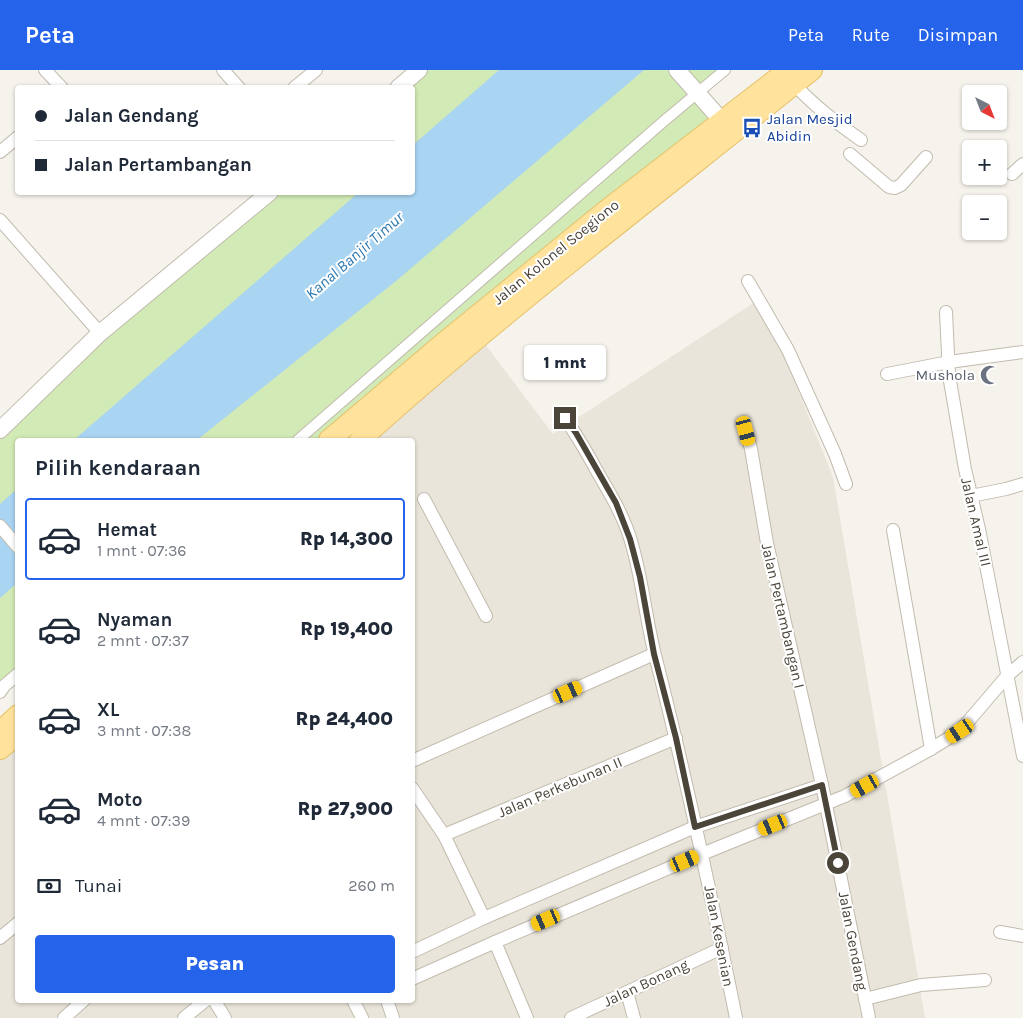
<!DOCTYPE html>
<html lang="id">
<meta charset="utf-8">
<style>
body{margin:0;font-family:Karla,sans-serif;background:#f6f6f7;color:#1f2937;height:100vh;display:flex;flex-direction:column;font-size:19px;white-space:nowrap}
*{box-sizing:border-box;margin:0}
p{font-size:16px;color:#747a83}
.icon{flex:none;width:28px;height:28px;fill:none;stroke:currentColor;stroke-width:2;stroke-linecap:round;stroke-linejoin:round}
.map{position:relative;flex:1;overflow:hidden}
.drawer{position:absolute;left:15px;top:368px;width:400px;height:565px;display:flex;flex-direction:column;background:#fff;border-radius:5px;box-shadow:0 1px 4px #0004}
.drawer>*{flex:none}
.hud{position:absolute;left:15px;top:15px;width:400px;height:110px;border-radius:5px;box-shadow:0 1px 4px #0004;display:grid;align-content:center;height:110px;padding:0 20px;background:#fff}
.needle{width:32px;rotate:138deg}
.buttons{position:absolute;left:962px;top:15px;display:grid;gap:10px}
.buttons a{display:grid;place-items:center;width:45px;height:45px;border-radius:5px;background:#fff;box-shadow:0 1px 4px #0004;font-size:25px}
.end{position:absolute;width:22px;height:22px;margin:-11px;border:6px solid #4b4439;background:#fff;box-shadow:0 0 0 2px #fff}
.from{border-radius:50%}
.bubble{position:absolute;height:35px;border-radius:5px;background:#fff;box-shadow:0 1px 4px #0004;font-size:16px;font-weight:800;line-height:35px;text-align:center}
.car{position:absolute;width:15px;height:30px;margin:-15px -8px;border-radius:6px;box-shadow:0 0 4px 1px #0007;background:linear-gradient(#f5c518 24%,#345 0 40%,#f5c518 0 76%,#345 0 86%,#f5c518 0)}
.hud b{display:flex;align-items:center;gap:18px;height:48px;font-size:19px}
.hud b+b{border-top:1px solid #e0e1e3}
.hud i{width:12px;height:12px;background:#1f2937}
ul{padding:0;list-style:none}
li{display:flex;align-items:center;gap:15px;height:82px;margin:0 10px 8px;padding:0 10px;border:2px solid transparent;border-radius:5px}
li div{flex:1}
li b{display:block;font-size:19px}
li em{font-style:normal;font-weight:800}
li.current{border-color:#2563eb}
li>.icon{width:45px;height:45px;stroke-width:1.5}
h2{padding:0 20px;font-size:22px;line-height:60px}
.pay{display:flex;align-items:center;gap:12px;height:55px;padding:0 20px;font-size:19px}
.pay p{margin-inline-start:auto}
.button{display:flex;gap:10px;margin-top:auto;padding:10px 20px}
.button a{flex:1;height:58px;border-radius:5px;background:#2563eb;color:#fff;font-size:20px;font-weight:800;line-height:58px;text-align:center}
header{display:flex;align-items:center;gap:30px;box-sizing:border-box;height:70px;padding:0 25px;background:#2563eb;color:#fff}
header strong{font-size:24px}
nav{display:flex;gap:28px;margin-inline-start:auto;font-size:18px}
.map>svg:first-child{display:block}
.residential{fill:#eae5da}
.green{fill:#d2eab5}
.water{fill:#a9d4f2}
.lines{fill:none;stroke-linecap:round;stroke-linejoin:round}
.pedestrian-casing{stroke:#c2bbae;stroke-width:12}
.minor-casing{stroke:#c2bbae;stroke-width:14}
.tertiary-casing{stroke:#c2bbae;stroke-width:18}
.primary-casing{stroke:#e6c16a;stroke-width:22}
.pedestrian{stroke:#fff;stroke-width:10}
.minor{stroke:#fff;stroke-width:12}
.tertiary{stroke:#fff;stroke-width:16}
.primary{stroke:#ffe39c;stroke-width:20}
.route{stroke:#4b4439;stroke-width:6}
.labels{text-anchor:middle;stroke-width:4;stroke-linejoin:round;paint-order:stroke}
.transit-label{font-size:15px;fill:#164399;stroke:#fff;text-anchor:start}
.street-label{font-size:15px;fill:#4b4439;stroke:#fff}
.worship-label{font-size:15px;fill:#5b616d;stroke:#fff;text-anchor:end}
.water-label{font-size:16px;font-style:italic;fill:#2e7ab2;stroke:#fff}
</style>
<header>
<strong>Peta</strong>
<nav><a>Peta</a><a>Rute</a><a>Disimpan</a></nav>
</header>
<div class="map">
<svg width="1023" height="948" viewBox="0 0 1023 948">
<rect width="100%" height="100%" fill="#f6f3ec"/>
<!-- residential -->
<path class="residential" d="M761,228L833,407L925,948H0V679L17,664L18,930H412V370H360L479,266L553,364Z"/>
<!-- green -->
<path class="green" d="M419,0H725L698,23L722,51L329,370H18L17,604L0,622V360L270,123L412,122V18L398,17Z"/>
<!-- water -->
<g class="water">
<path d="M499,0H644L396,211L197,370H74L358,123L412,122L413,75Z"/>
<path d="M17,419V513L0,528V434Z"/>
</g>
<g class="lines">
<defs>
<path id="pedestrian" d="M298,370L664,51L725,0"/>
<g id="minor">
<path d="M45,0L62,18"/>
<path d="M223,0L239,18"/>
<path d="M794,14C814,36 837,53 861,70"/>
<path d="M294,18L316,0"/>
<path d="M0,82L18,67"/>
<path d="M850,84L889,117L895,118L901,115L926,87"/>
<path d="M1012,104L1023,94"/>
<path d="M0,150L100,263"/>
<path d="M748,211L788,280L835,384L846,414"/>
<path d="M946,242L949,305L965,399L979,459L1023,686"/>
<path d="M887,304L949,292L1023,282"/>
<path d="M565,348C577,366 588,384 598,403C611,425 624,447 631,471C643,511 646,553 657,593C687,711 712,829 736,948"/>
<path d="M745,357L751,379L767,473L822,715L869,948"/>
<path d="M971,426L1006,419L1023,414"/>
<path d="M424,429L486,546"/>
<path d="M0,456L18,477"/>
<path d="M893,460L931,679"/>
<path d="M0,622L4,616L18,604"/>
<path d="M412,691L654,584"/>
<path d="M412,718L444,765L484,848"/>
<path d="M444,765L676,668"/>
<path d="M1000,862L1023,866"/>
<path d="M0,868L18,853"/>
<path d="M495,872L527,948"/>
<path d="M412,882L484,848L695,757L822,715"/>
<path d="M412,909L495,872L702,784L845,726L931,679L960,661L1007,606L1023,592"/>
<path d="M627,922L634,948"/>
<path d="M865,929L921,915L985,910"/>
<path d="M214,930L225,948"/>
<path d="M353,930L362,948"/>
<path d="M387,930L393,948"/>
<path d="M64,948L84,930"/>
<path d="M184,948L206,930"/>
<path d="M571,948L722,878"/>
</g>
<g id="tertiary">
<path d="M677,0L722,51"/>
<path d="M398,18L419,0"/>
<path d="M0,360L100,263L270,122"/>
</g>
<g id="primary">
<path d="M329,370L446,271L603,143L788,0"/>
<path d="M360,370C504,240 660,122 812,0"/>
<path d="M0,662L18,645"/>
<path d="M0,679L18,664"/>
</g>
</defs>
<!-- pedestrian casing -->
<use href="#pedestrian" class="pedestrian-casing"/>
<!-- minor casing -->
<use href="#minor" class="minor-casing"/>
<!-- tertiary casing -->
<use href="#tertiary" class="tertiary-casing"/>
<!-- primary casing -->
<use href="#primary" class="primary-casing"/>
<!-- pedestrian -->
<use href="#pedestrian" class="pedestrian"/>
<!-- minor -->
<use href="#minor" class="minor"/>
<!-- tertiary -->
<use href="#tertiary" class="tertiary"/>
<!-- primary -->
<use href="#primary" class="primary"/>
</g>
<g class="lines">
<!-- route -->
<path class="route" d="M565,348L576,363L616,433L630,469L640,507L654,584L676,668L695,757L822,715L838,793"/>
</g>
<!-- icons -->
<defs>
<symbol id="bus-bare" viewBox="-9 -9 18 18"><path d="M-5-6H5V4H4V6H2V4H-2V6H-4V4H-5ZM-3.5-4V0h7V-4ZM-3.5 1.2v1.5H-2V1.2ZM2 1.2v1.5H3.5V1.2Z" fill="#1a4fb4" stroke="#fff" stroke-width="2.5" paint-order="stroke"/></symbol>
<symbol id="mosque-bare" viewBox="-9 -9 18 18"><path d="M3.5-4.9A6 6 0 1 0 3.5 4.9A5 5 0 1 1 3.5-4.9Z" fill="#6b7280" stroke="#fff" stroke-width="2.5" paint-order="stroke"/></symbol>
</defs>
<g fill-rule="evenodd">
<use href="#bus-bare" x="738" y="44" width="28" height="28"/>
<use href="#mosque-bare" x="976" y="291" width="28" height="28"/>
</g>
<g class="labels">
<!-- transit labels -->
<g class="transit-label">
<text x="767" y="54">Jalan Mesjid<tspan x="767" dy="17">Abidin</tspan></text>
</g>
<!-- street labels -->
<g class="street-label">
<text transform="translate(556 182) rotate(-39)" y="5">Jalan Kolonel Soegiono</text>
<text transform="translate(976 452) rotate(77)" y="5">Jalan Amal III</text>
<text transform="translate(783 546) rotate(77)" y="5">Jalan Pertambangan I</text>
<text transform="translate(560 717) rotate(-23)" y="5">Jalan Perkebunan II</text>
<text transform="translate(719 866) rotate(79)" y="5">Jalan Kesenian</text>
<text transform="translate(853 871) rotate(79)" y="5">Jalan Gendang</text>
<text transform="translate(646 913) rotate(-25)" y="5">Jalan Bonang</text>
</g>
<!-- worship labels -->
<g class="worship-label">
<text x="975" y="310">Mushola</text>
</g>
<!-- water labels -->
<g class="water-label">
<text transform="translate(354 185) rotate(-41)" y="6">Kanal Banjir Timur</text>
</g>
</g>
</svg>
<div class="buttons">
<a><svg class="needle" viewBox="-14 -14 28 28"><path d="M0-13l5 13h-10z" fill="#e53935"/><path d="M0 13l5-13h-10z" fill="#747a83"/></svg></a>
<a>+</a>
<a>−</a>
</div>
<i class="end from" style="left:838px;top:793px"></i>
<i class="end" style="left:565px;top:348px"></i>
<div class="bubble" style="left:524px;top:275px;width:82px">1 mnt</div>
<i class="car" style="left:746px;top:361px;rotate:165deg"></i>
<i class="car" style="left:568px;top:622px;rotate:66deg"></i>
<i class="car" style="left:960px;top:661px;rotate:236deg"></i>
<i class="car" style="left:865px;top:716px;rotate:241deg"></i>
<i class="car" style="left:773px;top:755px;rotate:248deg"></i>
<i class="car" style="left:685px;top:791px;rotate:67deg"></i>
<i class="car" style="left:546px;top:850px;rotate:247deg"></i>
<div class="hud">
<b><i class="from"></i>Jalan Gendang</b>
<b><i></i>Jalan Pertambangan</b>
</div>
<section class="drawer">
<h2>Pilih kendaraan</h2>
<ul>
<li class="current"><svg class="icon" aria-label="car" viewBox="0 0 24 24"><path d="M5 17H2v-5l4-1 3-4h7l3 4 3 1v5h-3M9 17h6M6 11h13"/><circle cx="7" cy="17" r="2"/><circle cx="17" cy="17" r="2"/></svg><div><b>Hemat</b><p>1 mnt · 07:36</p></div><em>Rp 14,300</em></li>
<li><svg class="icon" aria-label="car" viewBox="0 0 24 24"><path d="M5 17H2v-5l4-1 3-4h7l3 4 3 1v5h-3M9 17h6M6 11h13"/><circle cx="7" cy="17" r="2"/><circle cx="17" cy="17" r="2"/></svg><div><b>Nyaman</b><p>2 mnt · 07:37</p></div><em>Rp 19,400</em></li>
<li><svg class="icon" aria-label="car" viewBox="0 0 24 24"><path d="M5 17H2v-5l4-1 3-4h7l3 4 3 1v5h-3M9 17h6M6 11h13"/><circle cx="7" cy="17" r="2"/><circle cx="17" cy="17" r="2"/></svg><div><b>XL</b><p>3 mnt · 07:38</p></div><em>Rp 24,400</em></li>
<li><svg class="icon" aria-label="car" viewBox="0 0 24 24"><path d="M5 17H2v-5l4-1 3-4h7l3 4 3 1v5h-3M9 17h6M6 11h13"/><circle cx="7" cy="17" r="2"/><circle cx="17" cy="17" r="2"/></svg><div><b>Moto</b><p>4 mnt · 07:39</p></div><em>Rp 27,900</em></li>
</ul>
<div class="pay"><svg class="icon" aria-label="cash" viewBox="0 0 24 24"><path d="M3 7h18v10H3z"/><circle cx="12" cy="12" r="2"/></svg>Tunai<p>260 m</p></div>
<div class="button"><a>Pesan</a></div>
</section>
</div>
